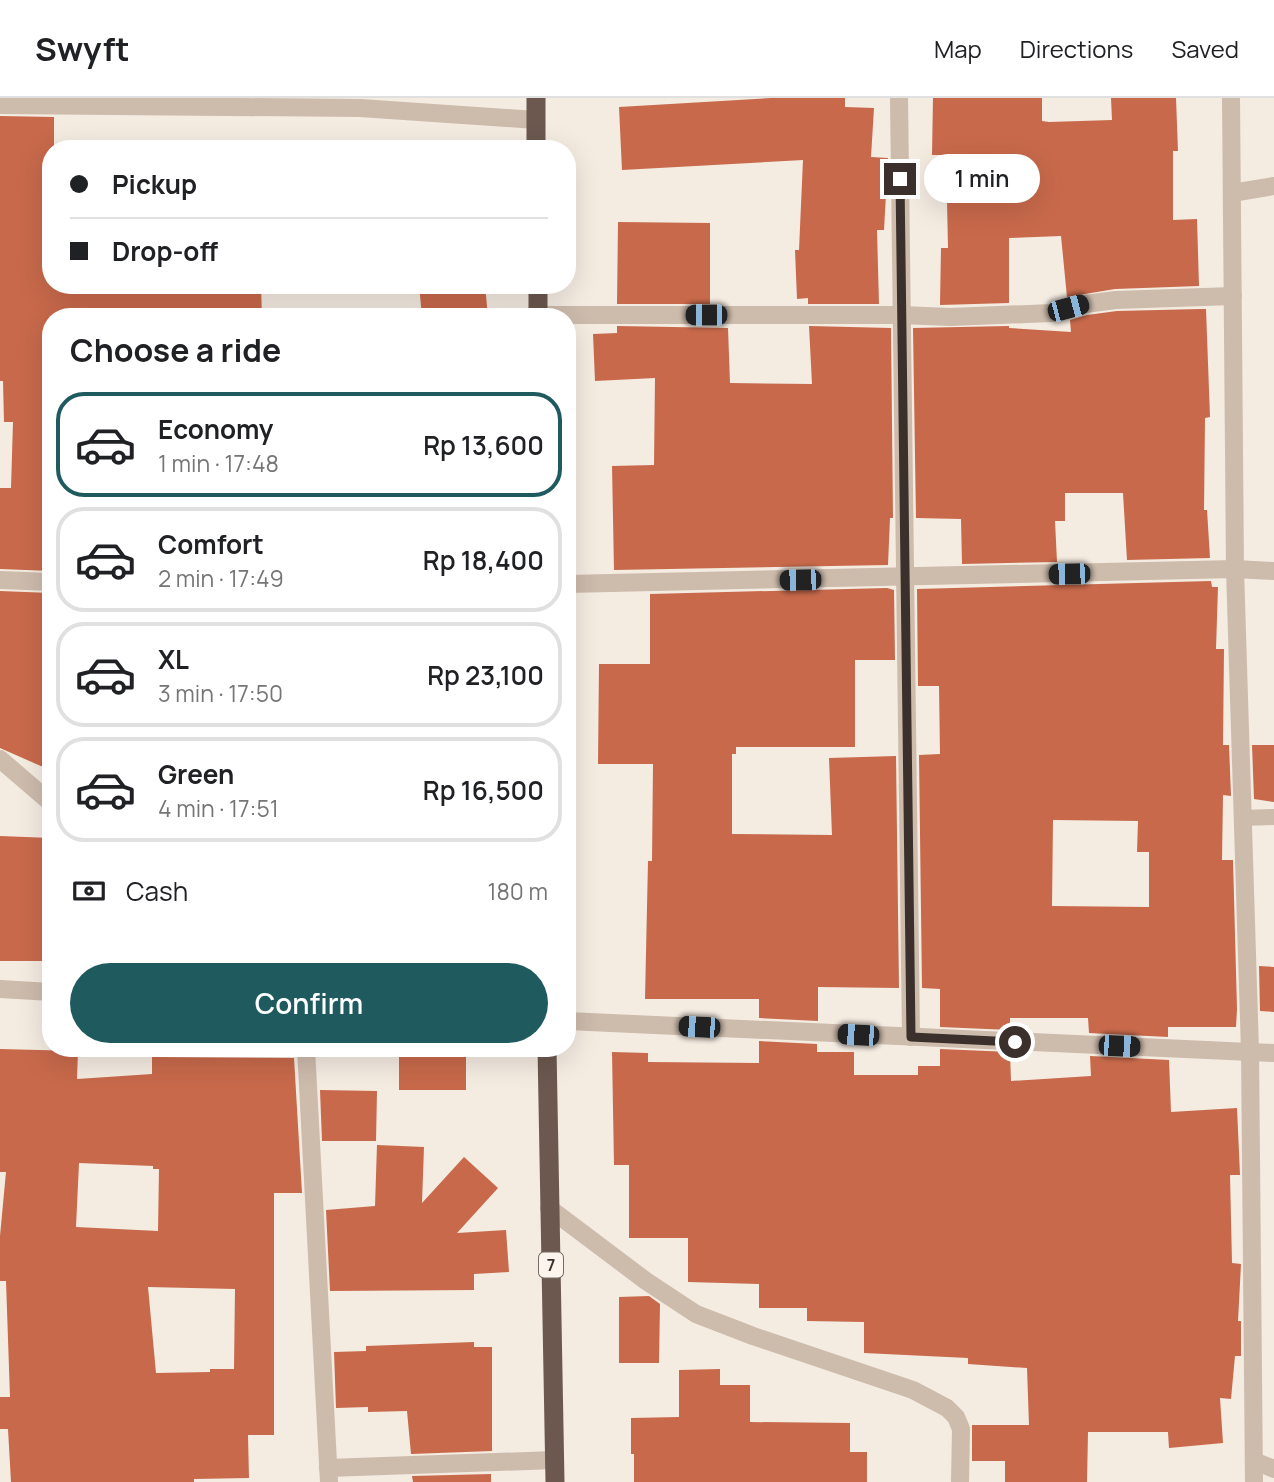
<!DOCTYPE html>
<meta charset="utf-8">
<style>
body{margin:0;font-family:Manrope,sans-serif;background:#f2f2f2;color:#202124;height:100vh;display:flex;flex-direction:column;font-size:26px;white-space:nowrap}
*{box-sizing:border-box;margin:0}
p{font-size:23px;color:#757577}
.icon{flex:none;width:38px;height:38px;fill:none;stroke:currentColor;stroke-width:2;stroke-linecap:round;stroke-linejoin:round}
.map{position:relative;flex:1;overflow:hidden}
.panel{position:absolute;left:42px;top:210px;width:534px;height:749px;display:flex;flex-direction:column;background:#fff;border-radius:28px;box-shadow:0 7px 28px #0002}
.panel>*{flex:none}
.guide{position:absolute;left:42px;top:42px;width:534px;height:154px;border-radius:28px;box-shadow:0 7px 28px #0002;display:grid;align-content:center;height:154px;padding:0 28px;background:#fff}
.end{position:absolute;width:32px;height:32px;margin:-16px;border:9px solid #3b302b;background:#fff;box-shadow:0 0 0 4px #fff}
.from{border-radius:50%}
.bubble{position:absolute;height:49px;border-radius:24px;background:#fff;box-shadow:0 7px 28px #0002;font-size:23px;font-weight:600;line-height:49px;text-align:center}
.car{position:absolute;width:21px;height:42px;margin:-21px -10px;border-radius:9px;box-shadow:0 0 5px 2px #0007;background:linear-gradient(#222 24%,#8ab4d8 0 40%,#222 0 76%,#8ab4d8 0 86%,#222 0)}
.guide b{display:flex;align-items:center;gap:24px;height:66px;font-size:26px}
.guide b+b{border-top:2px solid #e0e0e0}
.guide i{width:18px;height:18px;background:#202124}
ul{padding:0;list-style:none}
li{display:flex;align-items:center;gap:21px;height:105px;margin:0 14px 10px;padding:0 14px;border:4px solid #e0e0e0;border-radius:28px}
li div{flex:1}
li b{display:block;font-size:26px}
li em{font-style:normal;font-weight:600}
li.on{border-color:#1f5a5e}
li>.icon{width:63px;height:63px;stroke-width:1.5}
h2{padding:0 28px;font-size:32px;line-height:84px}
.pay{display:flex;align-items:center;gap:18px;height:77px;padding:0 28px;font-size:26px}
.pay p{margin-inline-start:auto}
.cta{display:flex;gap:14px;margin-top:auto;padding:14px 28px}
.cta a{flex:1;height:80px;border-radius:42px;background:#1f5a5e;color:#fff;font-size:28px;font-weight:600;line-height:80px;text-align:center}
header{display:flex;align-items:center;gap:42px;box-sizing:border-box;height:98px;padding:0 35px;background:#fff;border-bottom:2px solid #e0e0e0}
header strong{font-size:33px}
nav{display:flex;gap:38px;margin-inline-start:auto;font-size:24px}
.map>svg:first-child{display:block}
.building{fill:#c8694b;fill-rule:evenodd}
.lines{fill:none;stroke-linecap:round;stroke-linejoin:round}
.service{stroke:#cdbbac;stroke-width:16}
.minor{stroke:#cdbbac;stroke-width:18}
.trunk{stroke:#6c584f;stroke-width:19}
.route{stroke:#3b302b;stroke-width:9}
.labels{text-anchor:middle;stroke-width:5;stroke-linejoin:round;paint-order:stroke}
.shield{fill:#fbf5ee;stroke:#756b66;stroke-width:2}
.shield-label{font-size:16px;font-weight:bold;fill:#3b302b}
</style>
<header>
<strong>Swyft</strong>
<nav><a>Map</a><a>Directions</a><a>Saved</a></nav>
</header>
<div class="map">
<svg width="1274" height="1384" viewBox="0 0 1274 1384">
<rect width="100%" height="100%" fill="#f4ebe1"/>
<!-- building -->
<g class="building">
<path d="M771,0H845V9L874,10L871,59L888,60L884,132H877L879,206H808V200L797,201L795,152H799L803,62L622,72L619,9Z"/>
<path d="M933,0H1042V23L1049,24L1112,22L1111,0H1176L1178,53H1173V122L1197,121L1199,188L1115,191L1067,199L1061,138L1009,140V205L940,207L941,150H948L946,57H932Z"/>
<path d="M0,18L54,19V51H51V187H261L262,219H51V473L0,471V390H11L13,324H4L3,283H0Z"/>
<path d="M618,124L710,125V206H617Z"/>
<path d="M419,187H485L488,219H422Z"/>
<path d="M1200,211H1206L1210,319L1205,320L1204,412H1207L1210,460L1127,462L1123,395H1065V423H1055L1057,464L962,466L961,421L916,420L913,230L1009,228V230L1071,234L1070,222L1087,217L1117,213Z"/>
<path d="M617,228L728,230L730,285L812,286L809,228L891,230L893,420H890L888,467L614,472L612,368L654,367L655,280L595,283L593,236L617,235Z"/>
<path d="M1211,483L1212,489H1218L1216,551H1224L1223,647H1229L1231,698L1223,697L1222,762H1233L1237,911L1236,929H1168V939L1089,935L1088,920H1010V932L940,929V891L922,890L919,657L940,656L939,588H918L917,491ZM1053,722L1138,723L1137,754H1149V809L1052,808Z"/>
<path d="M887,490L894,492L895,562H855V649H736V656H732V736L832,737L829,660L896,658L899,890L818,889V923L759,920V901H645L648,763H652L653,666H598L599,566H650V496Z"/>
<path d="M0,493L51,495V651L43,669L0,650Z"/>
<path d="M1252,647H1274V704L1254,701Z"/>
<path d="M0,738L51,740L49,863H0Z"/>
<path d="M1259,868L1274,869V914L1260,913Z"/>
<path d="M759,943L817,946V954H854V977H918V968H940V951L1010,954L1011,983L1091,978L1090,958L1169,962L1171,1014L1237,1010L1240,1077H1230L1232,1165L1241,1166L1238,1223H1241V1258H1235L1231,1301L1220,1300L1223,1345L1169,1350L1168,1334H1088L1087,1384H1005V1363H972V1327H1029L1027,1270L968,1266V1260L864,1255V1224L807,1223V1210H759V1186L688,1184V1140H629V1067H614L612,954L648,955V964L759,965Z"/>
<path d="M399,950L466,952V992H399Z"/>
<path d="M0,951L78,953L77,981L152,976V959L294,960L302,1095H274V1337H248L249,1380L194,1381V1384H11L8,1331H0V1299H10L6,1183H0V1138L6,1074H0ZM79,1065L153,1068V1071H159L158,1133L76,1129ZM148,1189L235,1191L234,1271H210V1274L156,1275Z"/>
<path d="M320,992L377,993L376,1043H322Z"/>
<path d="M377,1047L424,1049L422,1105L464,1059L498,1090L457,1135L506,1132L509,1174L474,1176V1192L330,1193L326,1112L375,1108Z"/>
<path d="M649,1198L660,1206L659,1265H619V1199Z"/>
<path d="M474,1244V1249H492V1353L411,1356L407,1313L368,1314V1309L336,1310L334,1254L366,1253V1248Z"/>
<path d="M720,1271V1287H750V1324L850,1325V1354H867V1384H634V1356H631V1320L679,1319V1272Z"/>
<path d="M491,1376V1384H413L412,1378Z"/>
</g>
<g class="lines">
<!-- service -->
<path class="service" d="M1242,720L1274,719"/>
<!-- minor -->
<g class="minor">
<path d="M899,0L911,939"/>
<path d="M1231,0L1235,471L1250,953L1254,1384"/>
<path d="M0,7L360,10L536,22"/>
<path d="M1232,95L1274,88"/>
<path d="M538,217H901L950,219L1052,215L1085,206L1116,202L1233,198"/>
<path d="M0,482L51,484"/>
<path d="M567,486L1235,471L1274,473"/>
<path d="M0,661L51,705"/>
<path d="M0,891L51,894"/>
<path d="M567,923L1274,955"/>
<path d="M306,950L329,1384"/>
<path d="M549,1110L646,1183L696,1216L753,1238L913,1292L947,1310L956,1319L961,1331L960,1384"/>
<path d="M1254,1363L1274,1371"/>
<path d="M328,1370L555,1362"/>
</g>
<!-- trunk -->
<g class="trunk">
<path d="M536,0V51"/>
<path d="M538,187V219"/>
<path d="M547,950L555,1384"/>
</g>
</g>
<g class="lines">
<!-- route -->
<path class="route" d="M900,81L911,939L1015,944"/>
</g>
<g class="labels">
<!-- shield labels -->
<rect class="shield" x="539" y="1154.5" width="24" height="25" rx="5"/>
<g class="shield-label">
<text x="551" y="1173">7</text>
</g>
</g>
</svg>
<i class="end from" style="left:1015px;top:944px"></i>
<i class="end" style="left:900px;top:81px"></i>
<div class="bubble" style="left:924px;top:56px;width:116px">1 min</div>
<i class="car" style="left:1068px;top:210px;rotate:75deg"></i>
<i class="car" style="left:706px;top:217px;rotate:270deg"></i>
<i class="car" style="left:1069px;top:476px;rotate:269deg"></i>
<i class="car" style="left:800px;top:482px;rotate:269deg"></i>
<i class="car" style="left:699px;top:929px;rotate:273deg"></i>
<i class="car" style="left:858px;top:937px;rotate:273deg"></i>
<i class="car" style="left:1119px;top:948px;rotate:92deg"></i>
<div class="guide">
<b><i class="from"></i>Pickup</b>
<b><i></i>Drop-off</b>
</div>
<section class="panel">
<h2>Choose a ride</h2>
<ul>
<li class="on"><svg class="icon" aria-label="car" viewBox="0 0 24 24"><path d="M5 17H2v-5l4-1 3-4h7l3 4 3 1v5h-3M9 17h6M6 11h13"/><circle cx="7" cy="17" r="2"/><circle cx="17" cy="17" r="2"/></svg><div><b>Economy</b><p>1 min · 17:48</p></div><em>Rp 13,600</em></li>
<li><svg class="icon" aria-label="car" viewBox="0 0 24 24"><path d="M5 17H2v-5l4-1 3-4h7l3 4 3 1v5h-3M9 17h6M6 11h13"/><circle cx="7" cy="17" r="2"/><circle cx="17" cy="17" r="2"/></svg><div><b>Comfort</b><p>2 min · 17:49</p></div><em>Rp 18,400</em></li>
<li><svg class="icon" aria-label="car" viewBox="0 0 24 24"><path d="M5 17H2v-5l4-1 3-4h7l3 4 3 1v5h-3M9 17h6M6 11h13"/><circle cx="7" cy="17" r="2"/><circle cx="17" cy="17" r="2"/></svg><div><b>XL</b><p>3 min · 17:50</p></div><em>Rp 23,100</em></li>
<li><svg class="icon" aria-label="car" viewBox="0 0 24 24"><path d="M5 17H2v-5l4-1 3-4h7l3 4 3 1v5h-3M9 17h6M6 11h13"/><circle cx="7" cy="17" r="2"/><circle cx="17" cy="17" r="2"/></svg><div><b>Green</b><p>4 min · 17:51</p></div><em>Rp 16,500</em></li>
</ul>
<div class="pay"><svg class="icon" aria-label="cash" viewBox="0 0 24 24"><path d="M3 7h18v10H3z"/><circle cx="12" cy="12" r="2"/></svg>Cash<p>180 m</p></div>
<div class="cta"><a>Confirm</a></div>
</section>
</div>
